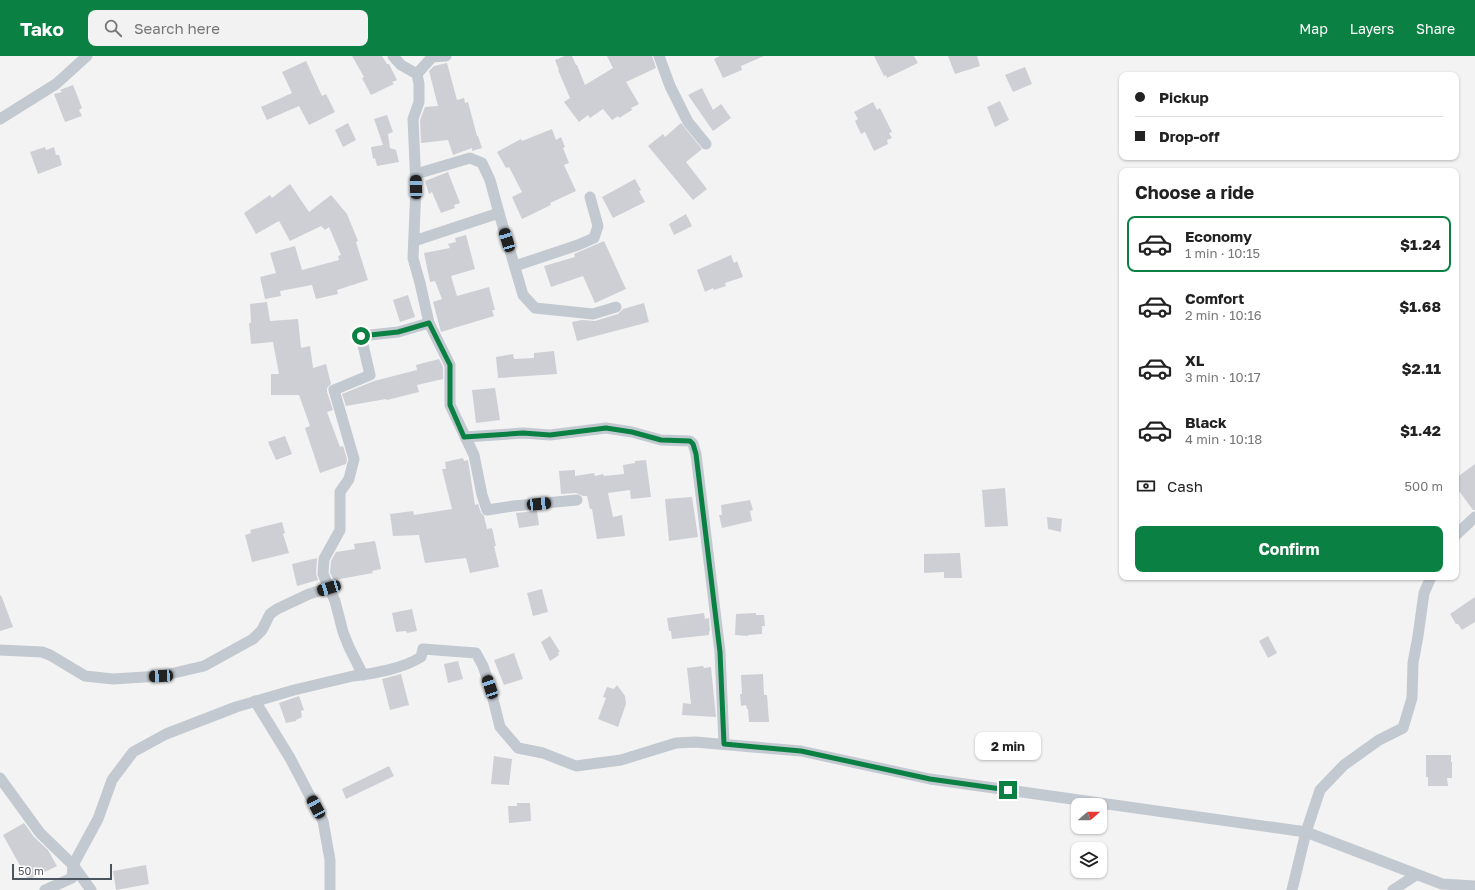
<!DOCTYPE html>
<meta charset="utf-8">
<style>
body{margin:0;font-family:"Golos Text",sans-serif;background:#f2f2f2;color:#222;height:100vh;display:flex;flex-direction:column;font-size:15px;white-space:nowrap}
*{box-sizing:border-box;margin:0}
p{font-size:13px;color:#767676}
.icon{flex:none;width:22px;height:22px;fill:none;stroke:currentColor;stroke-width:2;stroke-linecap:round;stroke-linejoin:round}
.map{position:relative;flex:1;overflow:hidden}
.panel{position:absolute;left:1119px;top:112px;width:340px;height:412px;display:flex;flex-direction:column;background:#fff;border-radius:8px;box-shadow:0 1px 3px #0004}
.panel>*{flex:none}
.banner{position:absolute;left:1119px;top:16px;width:340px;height:88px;border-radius:8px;box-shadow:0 1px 3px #0004;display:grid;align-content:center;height:88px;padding:0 16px;background:#fff}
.needle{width:26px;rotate:70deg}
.tools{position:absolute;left:1071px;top:742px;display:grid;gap:8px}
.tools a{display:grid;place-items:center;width:36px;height:36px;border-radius:8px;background:#fff;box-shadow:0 1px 3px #0004;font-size:20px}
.scale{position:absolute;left:12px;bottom:10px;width:100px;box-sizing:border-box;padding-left:4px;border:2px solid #4b555f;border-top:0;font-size:11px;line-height:14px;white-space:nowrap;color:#4b555f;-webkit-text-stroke:3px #fff;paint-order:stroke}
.end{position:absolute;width:18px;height:18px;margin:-9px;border:5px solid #0b8043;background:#fff;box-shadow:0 0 0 2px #fff}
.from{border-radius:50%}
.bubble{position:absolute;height:28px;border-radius:8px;background:#fff;box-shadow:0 1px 3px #0004;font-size:13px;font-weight:700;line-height:28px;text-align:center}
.car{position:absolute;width:12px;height:24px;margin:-12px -6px;border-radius:5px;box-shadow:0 0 3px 1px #0007;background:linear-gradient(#222 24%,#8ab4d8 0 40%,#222 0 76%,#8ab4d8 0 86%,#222 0)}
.banner b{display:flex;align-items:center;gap:14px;height:38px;font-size:15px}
.banner b+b{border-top:1px solid #e0e0e0}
.banner i{width:10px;height:10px;background:#222}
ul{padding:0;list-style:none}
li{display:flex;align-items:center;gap:12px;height:56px;margin:0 8px 6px;padding:0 8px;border:2px solid transparent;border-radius:8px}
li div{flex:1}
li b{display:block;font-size:15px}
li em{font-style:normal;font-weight:700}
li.current{border-color:#0b8043}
li>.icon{width:36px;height:36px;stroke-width:1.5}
h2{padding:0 16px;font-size:18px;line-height:48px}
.pay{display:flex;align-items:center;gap:10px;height:44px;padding:0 16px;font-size:15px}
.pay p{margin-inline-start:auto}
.primary-button{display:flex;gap:8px;margin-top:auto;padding:8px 16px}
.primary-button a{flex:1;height:46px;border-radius:8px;background:#0b8043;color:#fff;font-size:16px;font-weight:700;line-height:46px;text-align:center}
header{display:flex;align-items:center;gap:24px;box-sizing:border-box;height:56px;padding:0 20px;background:#0b8043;color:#fff}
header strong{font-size:19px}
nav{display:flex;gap:22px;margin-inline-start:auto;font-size:14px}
.search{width:280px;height:36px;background:#f2f2f2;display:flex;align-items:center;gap:10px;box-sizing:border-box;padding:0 14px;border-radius:8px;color:#767676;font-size:15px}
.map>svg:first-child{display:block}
.building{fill:#cdcfd4}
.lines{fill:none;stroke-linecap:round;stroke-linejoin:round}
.minor{stroke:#c2c9d0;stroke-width:11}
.route{stroke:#0b8043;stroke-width:5}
</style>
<header>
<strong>Tako</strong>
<div class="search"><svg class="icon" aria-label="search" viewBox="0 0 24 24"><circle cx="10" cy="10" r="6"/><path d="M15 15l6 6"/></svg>Search here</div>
<nav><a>Map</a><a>Layers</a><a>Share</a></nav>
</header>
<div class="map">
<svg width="1475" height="834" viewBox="0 0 1475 834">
<rect width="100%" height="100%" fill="#f4f3f3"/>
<!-- building -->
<g class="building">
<path d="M352,0H382L387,8H389L397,24L392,26L394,28L371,39L362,22L364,21Z"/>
<path d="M565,0H572L576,9H577L585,29L613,12L607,0H652L656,12L626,26L639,48L631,52L632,54L619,62L618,60L612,64L603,53L590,62L588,59L579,66L564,46L570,42L558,14H559L555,4Z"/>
<path d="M720,0H764L741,10L742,14L723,22L714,3Z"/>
<path d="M874,0H914L918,7L887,22L886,19L884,20Z"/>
<path d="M948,0H977L980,10L955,18Z"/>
<path d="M306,5L322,40L326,38L335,56L309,69L299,50L267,64L261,51L292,37L282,16Z"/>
<path d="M447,7L457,44L464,42L465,47L468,46L477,80H478L482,92L472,95V92L453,99L448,84L421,87L420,64L425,51L438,50L429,15L434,10Z"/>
<path d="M1025,11L1032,28L1013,36L1005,19Z"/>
<path d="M73,29L82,52L79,54L82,60L65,66L54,38L62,36L60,34Z"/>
<path d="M702,32L713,54L721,48L731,62L713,75L688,39Z"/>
<path d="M1000,45L1009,64L995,71L987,51Z"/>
<path d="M873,46L877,54L880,52L892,76L889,77L892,82L887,84L888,88L874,95L865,76L861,78L855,65L858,63L854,56Z"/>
<path d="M387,59L393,76L388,78L390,92L396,94L399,106L377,110L375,102L373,103L371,91L383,89L374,63Z"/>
<path d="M348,67L356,84L343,91L335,74Z"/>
<path d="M681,67L702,93L686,106L707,133L693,144L648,90L663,78L665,81Z"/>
<path d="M552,73L556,84L561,81L565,91L563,92L569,107L564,109L576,135L550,147L551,149L522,163L512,141L522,136L509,111L506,112L497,96L521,83L522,85Z"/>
<path d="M45,91L46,94L54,91L56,99H59L62,109L38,118L30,96Z"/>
<path d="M448,116L460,147L454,149L455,152L441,157L432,136L429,138L425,125Z"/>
<path d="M635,123L641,134L639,135L645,146L613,162L602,141Z"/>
<path d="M290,128L309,156L331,139L347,158L358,185L356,186L368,224L337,234L338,238L316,243L312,229L280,235L281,240L265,243L260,221L276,217L270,197L295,190L302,214L339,204L338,200L341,199L329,171L325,174L321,170L290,185L279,165L256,178L244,157L270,139L272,142Z"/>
<path d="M686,158L692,170L674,179L669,168Z"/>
<path d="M466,179L475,213L451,220L457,240L489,231L495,254H492L494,260L441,276L433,246L442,243L435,225L430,226L424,197L450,192L448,188L456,186L455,182Z"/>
<path d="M604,185L626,233L595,247L583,220L551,231L544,210L575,201L574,198Z"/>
<path d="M731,199L734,207L737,205L743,221L725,227L726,230L714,234L713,232L705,236L697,214Z"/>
<path d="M408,239L415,261L400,266L393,244Z"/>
<path d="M267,246L270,265L298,263L301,292L310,290L313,312L326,308L331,328L327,332V336L333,354L327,356L340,391L343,390L347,403L346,408L320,417L305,372L310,370L299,339H271V318H279L273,286L251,288L249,267H251L250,248Z"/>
<path d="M644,247L649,266L577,285L572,266L582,264L595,265L618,258L623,253Z"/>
<path d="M554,295L557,318L498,322L496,301L513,298L514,303L534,302V297Z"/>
<path d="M439,303L443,311V323L417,329L419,336L387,344L386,343L346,350L342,338L374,325L417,314L416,309Z"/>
<path d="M495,332L500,364L476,367L472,334Z"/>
<path d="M285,380L292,398L276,404L268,386Z"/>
<path d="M463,402L464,405L468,404L475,449L478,448L481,457L484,460L487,473L492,472L496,490H494L499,511L470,517L466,502L425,507L419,479L393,480L390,458L413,455L414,459L452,453L442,413H446L445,406Z"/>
<path d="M646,404L651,441L631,443L630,434L608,437L613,461L622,459L625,480L597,483L592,453H590L587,440H583L576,437L561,438L559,415L575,414V420L594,417L595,420L603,418L604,420L624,418L623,409L635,407V405Z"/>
<path d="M1475,408V454H1473L1456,431V422Z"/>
<path d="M1005,432L1008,470L985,471L982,434Z"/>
<path d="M692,441L698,481L669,485L665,443Z"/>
<path d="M750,444L753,454L750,455L752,465L722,472L719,459H722L721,449Z"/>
<path d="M535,455H537L539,469L519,472L516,457Z"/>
<path d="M1047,461L1062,463L1061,476L1048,473Z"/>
<path d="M282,466L285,477L283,478L289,497L252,506L245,479L251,477L250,474Z"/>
<path d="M375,485L381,513L372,515L373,517L334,524L330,517L331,505L336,496L355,493L354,488Z"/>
<path d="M960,497L962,522H944V516L924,517V498Z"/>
<path d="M317,502L316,518L318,524L297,530L292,508Z"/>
<path d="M542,533L548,556L533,560L527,537Z"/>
<path d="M1,539L13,571L0,575V540Z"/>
<path d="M1475,541V566L1462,574L1458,568H1456L1450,558Z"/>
<path d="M412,553L417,575L407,577L406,575L396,576L392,557Z"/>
<path d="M704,557L705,563L709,562L710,575H709V579L672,583L671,575H669L667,562Z"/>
<path d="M756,557V559H764L765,570H762V578L748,579V580L735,579L736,558Z"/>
<path d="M550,580L560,596H558L559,599L550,605L541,586Z"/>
<path d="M1268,580L1277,597L1268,602L1259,585Z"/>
<path d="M514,597L523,623L504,629L494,604Z"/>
<path d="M458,605L463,623L448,627L444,608Z"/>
<path d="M703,610L704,612L711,611L716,661L682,659L683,647L691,648L687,612Z"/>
<path d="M401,618L409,649L390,654L382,623Z"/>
<path d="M763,618L764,639H767L769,666H749L748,653H747L746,649L741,650L740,638H742L741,619Z"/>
<path d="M617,629L625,640L626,648L618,671L598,663L606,642L603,641L607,631L614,633Z"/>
<path d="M299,640L304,654L301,655L302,661L296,664V665L286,667L279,647Z"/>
<path d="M1426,699H1451V706H1452V722H1447L1448,730H1428V721H1426Z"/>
<path d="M494,700L512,703L509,729L491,728Z"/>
<path d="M389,710L394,720L346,743L342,733Z"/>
<path d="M517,747H530L531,765L509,767L508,750H517Z"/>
<path d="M24,767L34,781L48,794L57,810L28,824L3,779Z"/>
<path d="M146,809L149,828L116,834L113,815Z"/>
</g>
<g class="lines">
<!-- minor -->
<g class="minor">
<path d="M393,0L401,9L417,18L419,28V46L413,63L416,131L413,202L420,227L429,267L450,309V349L474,399L482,439L487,454L513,450L577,444"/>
<path d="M659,0L670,30L688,66L706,88"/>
<path d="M417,18L432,1L446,0"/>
<path d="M0,63L56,28L87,0"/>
<path d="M416,118L470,102L482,107L490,124L499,157"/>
<path d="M414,185L499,157L523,239L535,252L593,258L616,251"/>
<path d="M515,210L578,189L594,182L598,170L590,141"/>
<path d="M465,381L523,377L550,379L606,372L632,376L661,384L690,385L693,388L696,398L720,596L724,688"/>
<path d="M1456,479L1475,461"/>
<path d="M0,594L42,596L50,599L85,620L113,623L161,620L204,610L253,583L262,574L270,558L277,553L309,538L329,532"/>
<path d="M363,619L349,591L343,576L335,545L323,518L324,503L340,474V436L349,423L354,403L334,334L370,319L361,280L398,276L429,267"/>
<path d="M255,645L290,702L323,765L330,804V834"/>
<path d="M0,722L40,777L73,809L91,834"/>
<path d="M45,834L72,822L73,809L98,763L112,724L133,696L166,678L236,651L294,634L353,620C374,618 404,612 421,601L423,593L476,597L483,610L490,631L500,671L518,692L543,697L576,710L621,704L676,687L695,686L801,695L930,723L1306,776L1442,828L1475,830"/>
<path d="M1292,834L1306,776L1320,734L1344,709L1379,684L1403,672L1412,642L1413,607L1418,580L1424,537L1431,521"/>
<path d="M1393,834L1416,819"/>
</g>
</g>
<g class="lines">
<!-- route -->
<path class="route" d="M361,280L398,276L429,267L450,309V349L464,381L523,377L550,379L606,372L632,376L661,384L690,385L693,388L696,398L720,596L724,688L801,695L930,723L1008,734"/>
</g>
</svg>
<div class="tools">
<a><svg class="needle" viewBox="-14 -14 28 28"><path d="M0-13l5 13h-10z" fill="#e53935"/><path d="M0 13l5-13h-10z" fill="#767676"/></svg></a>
<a><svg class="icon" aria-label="layers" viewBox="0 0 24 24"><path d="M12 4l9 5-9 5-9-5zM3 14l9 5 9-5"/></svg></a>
</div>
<div class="scale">50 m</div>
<i class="end from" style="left:361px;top:280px"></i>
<i class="end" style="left:1008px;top:734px"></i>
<div class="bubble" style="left:975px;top:676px;width:66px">2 min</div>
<i class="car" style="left:416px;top:131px;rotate:359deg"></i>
<i class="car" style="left:507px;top:184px;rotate:343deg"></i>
<i class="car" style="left:539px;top:448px;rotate:84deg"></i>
<i class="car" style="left:329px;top:532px;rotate:253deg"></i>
<i class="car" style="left:161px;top:620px;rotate:267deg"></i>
<i class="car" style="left:490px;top:631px;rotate:342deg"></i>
<i class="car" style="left:316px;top:751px;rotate:332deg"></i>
<div class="banner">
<b><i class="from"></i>Pickup</b>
<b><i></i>Drop-off</b>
</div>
<section class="panel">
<h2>Choose a ride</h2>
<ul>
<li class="current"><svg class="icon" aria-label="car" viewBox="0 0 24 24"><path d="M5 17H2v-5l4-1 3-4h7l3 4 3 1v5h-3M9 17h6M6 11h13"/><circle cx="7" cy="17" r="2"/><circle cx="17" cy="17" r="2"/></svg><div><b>Economy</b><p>1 min · 10:15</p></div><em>$1.24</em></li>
<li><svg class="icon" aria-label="car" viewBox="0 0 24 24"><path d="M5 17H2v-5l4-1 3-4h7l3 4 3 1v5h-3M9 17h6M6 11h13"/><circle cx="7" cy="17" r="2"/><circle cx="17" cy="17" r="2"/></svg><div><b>Comfort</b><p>2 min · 10:16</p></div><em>$1.68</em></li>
<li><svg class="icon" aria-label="car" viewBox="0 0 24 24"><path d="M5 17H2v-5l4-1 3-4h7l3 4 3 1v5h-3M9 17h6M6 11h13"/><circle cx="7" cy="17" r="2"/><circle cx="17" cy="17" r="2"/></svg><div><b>XL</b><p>3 min · 10:17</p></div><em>$2.11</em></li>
<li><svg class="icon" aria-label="car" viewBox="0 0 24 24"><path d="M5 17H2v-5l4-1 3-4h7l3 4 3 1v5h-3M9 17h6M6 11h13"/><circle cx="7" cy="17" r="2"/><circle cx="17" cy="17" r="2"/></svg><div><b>Black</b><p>4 min · 10:18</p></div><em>$1.42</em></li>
</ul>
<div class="pay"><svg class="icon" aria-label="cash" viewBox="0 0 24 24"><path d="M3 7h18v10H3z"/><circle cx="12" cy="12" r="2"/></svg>Cash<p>500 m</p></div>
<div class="primary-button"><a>Confirm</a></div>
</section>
</div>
